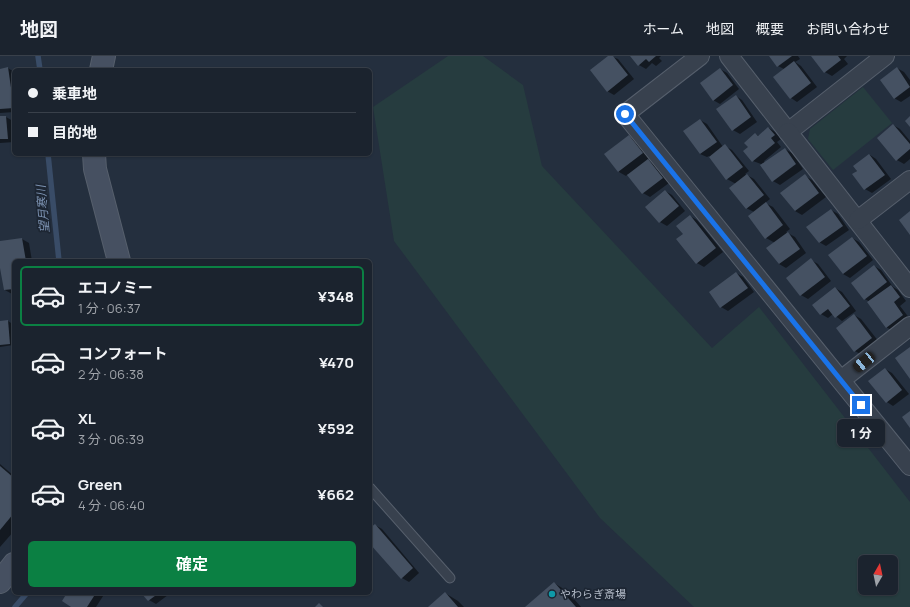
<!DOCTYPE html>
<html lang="ja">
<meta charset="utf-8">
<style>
body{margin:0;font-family:Manrope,"Noto Sans JP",sans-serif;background:#242b36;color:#f1f3f6;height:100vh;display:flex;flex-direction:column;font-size:15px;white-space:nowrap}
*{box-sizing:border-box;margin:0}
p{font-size:13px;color:#a0a4aa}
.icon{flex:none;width:22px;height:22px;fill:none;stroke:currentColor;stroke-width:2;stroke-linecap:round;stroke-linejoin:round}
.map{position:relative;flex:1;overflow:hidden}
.panel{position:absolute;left:12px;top:203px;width:360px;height:336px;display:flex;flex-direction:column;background:#1b232e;border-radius:6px;box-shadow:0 1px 3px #0004,0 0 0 1px #39404a}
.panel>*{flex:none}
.guide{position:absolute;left:12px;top:12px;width:360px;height:88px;border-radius:6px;box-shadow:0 1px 3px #0004,0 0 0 1px #39404a;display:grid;align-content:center;height:88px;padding:0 16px;background:#1b232e}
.needle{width:26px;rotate:9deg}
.controls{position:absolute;left:858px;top:499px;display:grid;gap:8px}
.controls a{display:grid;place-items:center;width:40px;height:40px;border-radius:6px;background:#1b232e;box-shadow:0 1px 3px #0004,0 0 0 1px #39404a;font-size:20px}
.end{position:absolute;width:18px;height:18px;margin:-9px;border:5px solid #1a73e8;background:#fff;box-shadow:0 0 0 2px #fff}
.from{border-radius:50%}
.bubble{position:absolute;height:28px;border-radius:6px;background:#1b232e;box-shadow:0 1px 3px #0004,0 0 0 1px #39404a;font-size:13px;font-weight:700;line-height:28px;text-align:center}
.car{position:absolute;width:12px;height:24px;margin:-12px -6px;border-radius:5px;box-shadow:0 0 3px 1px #0007;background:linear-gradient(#222 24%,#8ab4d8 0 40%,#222 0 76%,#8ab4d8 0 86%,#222 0)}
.guide b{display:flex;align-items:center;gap:14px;height:38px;font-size:15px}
.guide b+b{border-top:1px solid #39404a}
.guide i{width:10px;height:10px;background:#f1f3f6}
ul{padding:7px 0 0;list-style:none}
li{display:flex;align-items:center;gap:12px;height:60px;margin:0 8px 6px;padding:0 8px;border:2px solid transparent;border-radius:6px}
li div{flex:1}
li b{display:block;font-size:15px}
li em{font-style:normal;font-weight:700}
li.active{border-color:#0b8043}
li>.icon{width:36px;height:36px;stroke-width:1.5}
.action{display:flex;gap:8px;margin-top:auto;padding:8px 16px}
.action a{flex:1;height:46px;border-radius:6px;background:#0b8043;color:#fff;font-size:16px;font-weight:700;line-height:46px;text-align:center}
header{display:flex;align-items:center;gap:24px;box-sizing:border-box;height:56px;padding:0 20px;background:#1b232e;border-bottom:1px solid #39404a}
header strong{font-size:19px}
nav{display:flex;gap:22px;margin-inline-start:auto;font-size:14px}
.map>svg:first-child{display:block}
.green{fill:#263c3f;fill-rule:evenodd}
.shadow{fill:#0007}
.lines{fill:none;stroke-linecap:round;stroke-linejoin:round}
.stream{stroke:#394c67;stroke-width:5.5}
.building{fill:#455162}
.lane-casing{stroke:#565f6c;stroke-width:11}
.street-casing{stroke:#565f6c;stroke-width:20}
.secondary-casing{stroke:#565f6c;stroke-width:24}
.lane{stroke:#38414e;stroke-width:9}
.street{stroke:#38414e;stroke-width:18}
.secondary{stroke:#465061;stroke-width:22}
.route{stroke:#1a73e8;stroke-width:5}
.culture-dot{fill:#0f9aa8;stroke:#1d2633;stroke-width:1.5}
.labels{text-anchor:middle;stroke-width:3.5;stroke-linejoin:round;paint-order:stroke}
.poi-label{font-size:11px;fill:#b4bcc9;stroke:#1d2633;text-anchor:start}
.water-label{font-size:12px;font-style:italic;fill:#7c92b1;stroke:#1d2633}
</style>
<header>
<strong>地図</strong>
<nav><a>ホーム</a><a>地図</a><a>概要</a><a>お問い合わせ</a></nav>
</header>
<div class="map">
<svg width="910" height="551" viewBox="0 0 910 551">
<rect width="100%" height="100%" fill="#242f3e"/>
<!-- green -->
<g class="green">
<path d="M448,0H483L523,29L542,110L712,292L759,251L910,446V551H694L600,462L394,185L373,51ZM865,506H891V532H865Z"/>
<path d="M863,31L892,67L833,114L808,83L810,73Z"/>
</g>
<!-- shadow -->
<g class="shadow">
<path d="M610,0L618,3L634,23L614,39L607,35Z"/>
<path d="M631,0H661L659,2L662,5L656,10L652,7L646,13L639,9Z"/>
<path d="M770,0H798L800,3L795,6L801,10L817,31L797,46L791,42L784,13L778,10Z"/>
<path d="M813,0H847L844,3L848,8L832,20L825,16Z"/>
<path d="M8,12L14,16V56L0,57V14Z"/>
<path d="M897,12L904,16L910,24V40L901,46L894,42Z"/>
<path d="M720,13L727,17L739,33L720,48L713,44Z"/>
<path d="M736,40L742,44L757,66L740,78L733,74Z"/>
<path d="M0,61H6L13,65L14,86L0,87Z"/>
<path d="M700,64L707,68L723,91L725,90L732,94L749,115L745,118L754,123L770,143L765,147L773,151L790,173L786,176L795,181L806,197L786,212L779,208L775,187L766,182L754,156L746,152L736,128L727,123L709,100L707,101L700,98Z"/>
<path d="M893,69L900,73L910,85V103L904,108L897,104Z"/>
<path d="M769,72L775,76L781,83L777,86L781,91L764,105L765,107L785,93L792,97L803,113L780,129L773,125L761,108L753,105L749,91L755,78L759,80Z"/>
<path d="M629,80L636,84L650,102L647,104L655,108L669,127L650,141L643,137L628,118L626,120L619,116L605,98Z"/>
<path d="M870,99L876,103L891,123L872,137L865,133L854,118Z"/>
<path d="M805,120L812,124L826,141L802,159L795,155Z"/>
<path d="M665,135L672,139L685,155L667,170L660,166Z"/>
<path d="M831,154L838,158L849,174L826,190L819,186Z"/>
<path d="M690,160L697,164L723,196L704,211L697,207L684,178Z"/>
<path d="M852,182L859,186L873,204L850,222L843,218Z"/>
<path d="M22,183L29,187L32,205H14V238H12L5,234L0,206V186Z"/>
<path d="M811,204L818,208L831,225L808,243L801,239Z"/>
<path d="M874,210L881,214L893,231L898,234L906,245L900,250L910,263L893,275L886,271L870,246L865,243Z"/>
<path d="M736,217L743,221L754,236L728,255L721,251Z"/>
<path d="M835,232L842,236L856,255L842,265L833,258L828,262L821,258Z"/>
<path d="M854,259L861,263L879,286L862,299L855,295Z"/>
<path d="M8,265L11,267L13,289L0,291V266Z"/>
<path d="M885,313L892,317L909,338L893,350L887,346Z"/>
<path d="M0,408L14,420V475L0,491Z"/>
<path d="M375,469L382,473L419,517L409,526L402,522L370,487V473Z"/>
<path d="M554,527L567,535L581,551H526Z"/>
<path d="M68,537H105L96,551H73Z"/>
<path d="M142,537H166L168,539L156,548L149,544Z"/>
<path d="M445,537L458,545L464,551H429Z"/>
</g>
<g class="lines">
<!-- stream -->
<g class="stream">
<path d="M38,0L40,14"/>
<path d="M48,98L59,205"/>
<path d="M15,551L27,537"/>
</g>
</g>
<!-- building -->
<g class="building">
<path d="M608,0H613L628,19L607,36L590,14Z"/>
<path d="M630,0H656L649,6L646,3L638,10Z"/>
<path d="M769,0H792L777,11Z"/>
<path d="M811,0H838L841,4L824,17Z"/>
<path d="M794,5L811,27L790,43L773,21Z"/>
<path d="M8,11L14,52L0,53V13Z"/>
<path d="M897,11L910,31L894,43L880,24Z"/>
<path d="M720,12L733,29L713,45L700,27Z"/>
<path d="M736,39L751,61L732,75L716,53Z"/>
<path d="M0,60H6L8,83H0Z"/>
<path d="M910,60V71L905,65Z"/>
<path d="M700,63L717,86L700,98L683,75Z"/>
<path d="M893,68L910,88V93L896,105L877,82Z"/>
<path d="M768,71L775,79L771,82L775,87L752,106L743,95L748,91L744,87L755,77L758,80Z"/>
<path d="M629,79L643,97L618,116L604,98Z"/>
<path d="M725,88L743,111L726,124L709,101Z"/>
<path d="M785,92L796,108L772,126L760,109Z"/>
<path d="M869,98L885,119L864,134L852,118L857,115L853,110Z"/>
<path d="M648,103L663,122L642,138L627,119Z"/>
<path d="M747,118L764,139L746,153L729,132Z"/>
<path d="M805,118L819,137L795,155L780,137Z"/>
<path d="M665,134L679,150L659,167L645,151Z"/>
<path d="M766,146L783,169L765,183L748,160Z"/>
<path d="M831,153L843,170L819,187L806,171Z"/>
<path d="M910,155V179L899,164Z"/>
<path d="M690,159L716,192L696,208L676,183L683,178L676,170Z"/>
<path d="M788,176L800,193L779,208L766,192Z"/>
<path d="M852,181L867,200L843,218L828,199Z"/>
<path d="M22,182L26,205H14V233L4,234L0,212V185Z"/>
<path d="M811,202L825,221L800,240L786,222Z"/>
<path d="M874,209L887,226L864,244L851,227Z"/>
<path d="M736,216L748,232L720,252L709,236Z"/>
<path d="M891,229L900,241L894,246L903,259L886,272L867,246Z"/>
<path d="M835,231L850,250L835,262L828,253L820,259L812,249Z"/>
<path d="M854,258L872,282L854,296L836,272Z"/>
<path d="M8,264L10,288L0,289V265Z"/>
<path d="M910,291V323L895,302Z"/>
<path d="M885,312L902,334L886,347L868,325Z"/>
<path d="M910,355V372L902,361Z"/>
<path d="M0,410L14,422V457L0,474Z"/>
<path d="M375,468L413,512L401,523L370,488V472Z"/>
<path d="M554,526L576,551H525Z"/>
<path d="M445,536L458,551H428Z"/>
<path d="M67,537H96L87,551H71L62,545Z"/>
<path d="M141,537H159L148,545Z"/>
<path d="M319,547L323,551H315Z"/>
</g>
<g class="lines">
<defs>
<path id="lane" d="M370,432L450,522"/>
<g id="street">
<path d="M700,0L625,58L910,410"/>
<path d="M729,0L788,76L885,0"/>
<path d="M788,76L910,232"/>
<path d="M858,164L910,124"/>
<path d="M841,324L910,270"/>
</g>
<g id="secondary">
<path d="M101,14L104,0"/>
<path d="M94,98L95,113L119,205"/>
<path d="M0,526L14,508"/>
</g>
</defs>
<!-- lane casing -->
<use href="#lane" class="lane-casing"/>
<!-- street casing -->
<use href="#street" class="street-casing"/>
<!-- secondary casing -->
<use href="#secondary" class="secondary-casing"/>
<!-- lane -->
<use href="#lane" class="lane"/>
<!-- street -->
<use href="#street" class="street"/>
<!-- secondary -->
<use href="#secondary" class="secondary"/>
</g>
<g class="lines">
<!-- route -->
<path class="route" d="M625,58L861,349"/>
</g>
<!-- markers -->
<circle class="culture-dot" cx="552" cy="538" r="4"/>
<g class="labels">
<!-- poi labels -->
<g class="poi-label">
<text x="560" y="542">やわらぎ斎場</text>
</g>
<!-- water labels -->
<g class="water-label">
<text transform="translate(43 153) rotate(-95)" y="4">望月寒川</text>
</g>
</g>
</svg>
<div class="controls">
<a><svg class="needle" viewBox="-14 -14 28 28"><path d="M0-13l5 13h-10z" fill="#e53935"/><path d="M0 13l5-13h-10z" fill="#a0a4aa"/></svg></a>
</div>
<i class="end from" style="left:625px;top:58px"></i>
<i class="end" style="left:861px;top:349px"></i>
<div class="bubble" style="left:837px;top:363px;width:48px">1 分</div>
<i class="car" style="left:864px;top:306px;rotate:231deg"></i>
<div class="guide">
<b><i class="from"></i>乗車地</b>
<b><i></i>目的地</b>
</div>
<section class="panel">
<ul>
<li class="active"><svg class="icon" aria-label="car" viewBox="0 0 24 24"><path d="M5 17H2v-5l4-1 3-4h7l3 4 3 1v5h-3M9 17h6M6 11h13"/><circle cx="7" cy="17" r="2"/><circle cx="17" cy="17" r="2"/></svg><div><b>エコノミー</b><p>1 分 · 06:37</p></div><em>¥348</em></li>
<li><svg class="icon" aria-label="car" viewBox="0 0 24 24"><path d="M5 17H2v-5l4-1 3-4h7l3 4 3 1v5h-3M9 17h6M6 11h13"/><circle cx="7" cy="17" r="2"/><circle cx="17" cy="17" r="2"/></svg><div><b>コンフォート</b><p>2 分 · 06:38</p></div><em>¥470</em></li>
<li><svg class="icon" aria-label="car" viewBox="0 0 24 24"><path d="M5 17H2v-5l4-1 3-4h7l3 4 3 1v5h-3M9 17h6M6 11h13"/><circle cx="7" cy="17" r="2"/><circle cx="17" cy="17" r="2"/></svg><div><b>XL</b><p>3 分 · 06:39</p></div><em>¥592</em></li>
<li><svg class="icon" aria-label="car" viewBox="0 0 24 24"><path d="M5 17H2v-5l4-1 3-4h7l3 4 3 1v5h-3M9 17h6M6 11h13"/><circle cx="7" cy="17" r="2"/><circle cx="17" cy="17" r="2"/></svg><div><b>Green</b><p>4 分 · 06:40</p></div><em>¥662</em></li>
</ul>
<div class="action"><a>確定</a></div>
</section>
</div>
